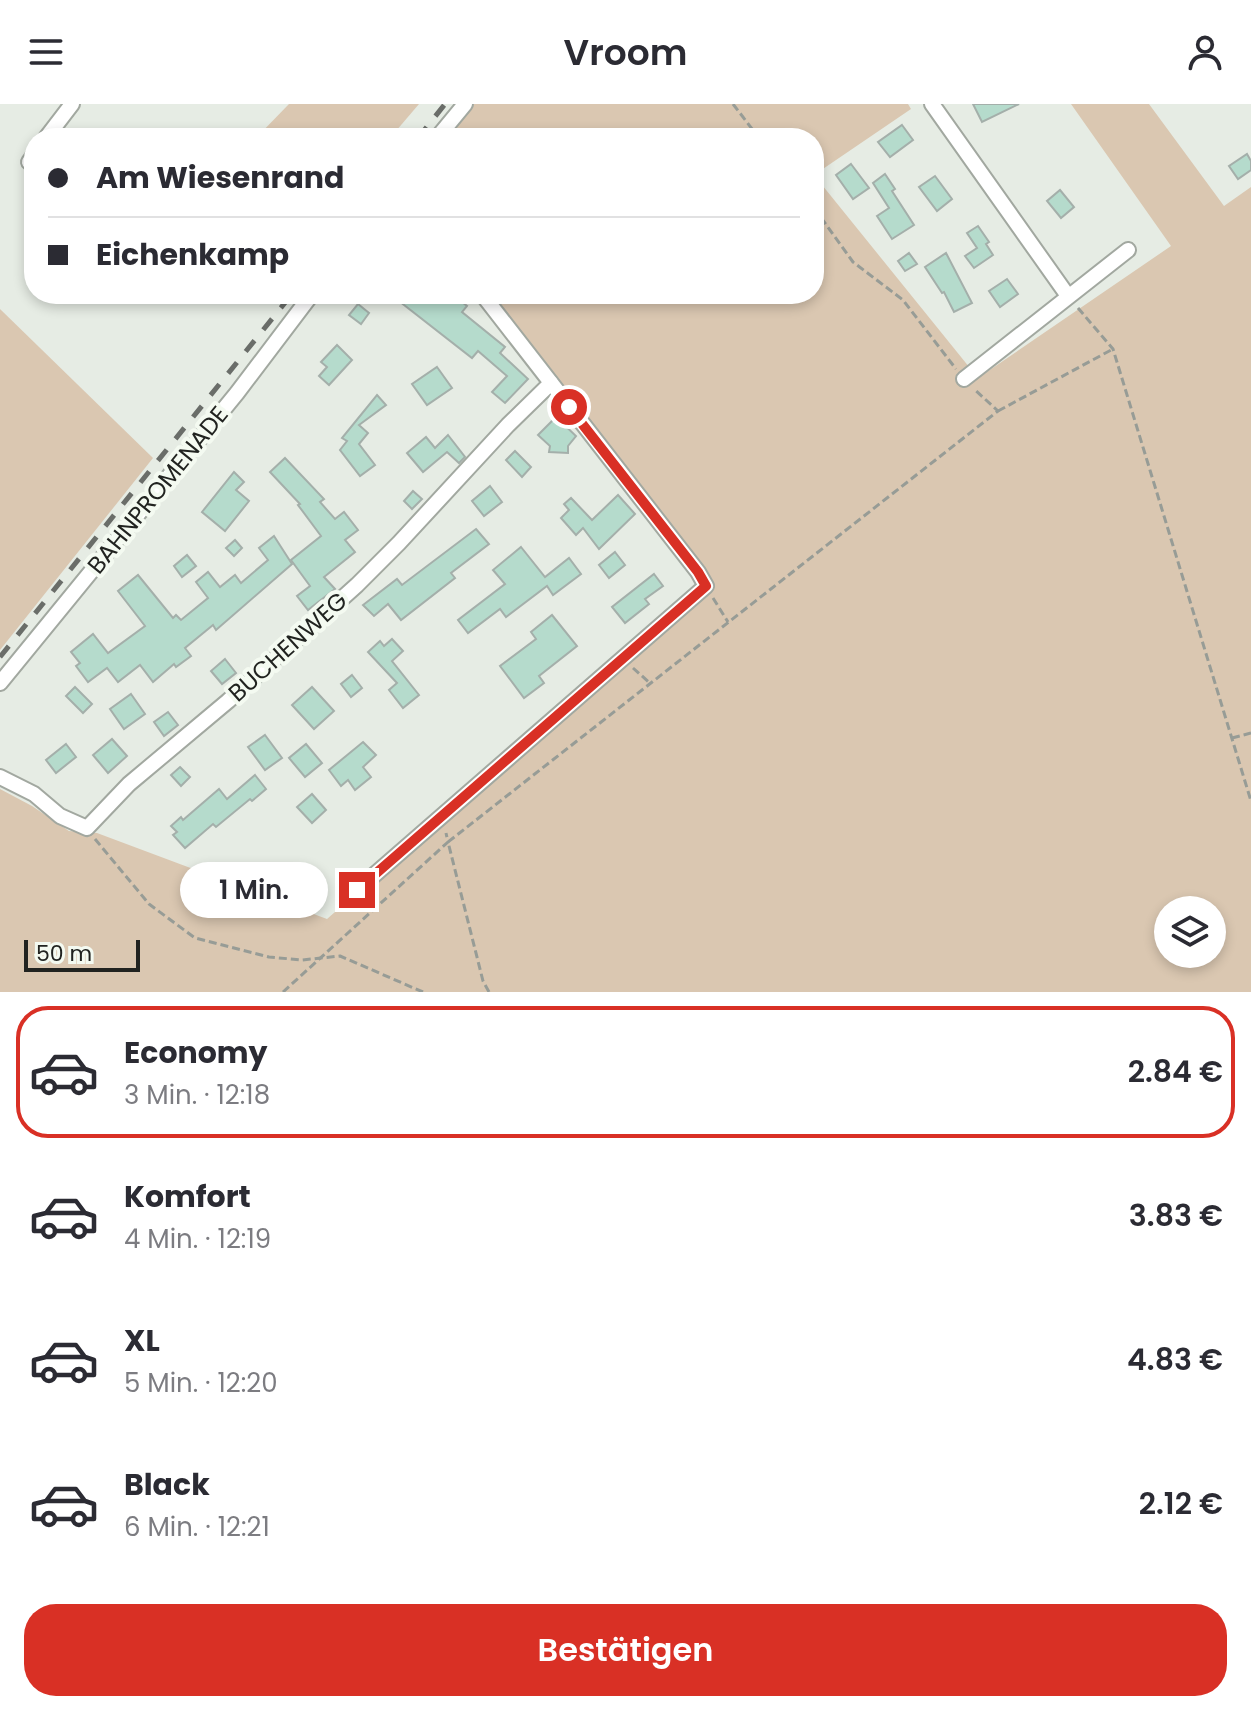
<!DOCTYPE html>
<html lang="de">
<meta charset="utf-8">
<style>
body{margin:0;font-family:Poppins,sans-serif;background:#f7f7f7;color:#2b2b33;height:100vh;display:flex;flex-direction:column;font-size:30px;white-space:nowrap}
*{box-sizing:border-box;margin:0}
p{font-size:26px;color:#7c7c81}
.icon{flex:none;width:44px;height:44px;fill:none;stroke:currentColor;stroke-width:2;stroke-linecap:round;stroke-linejoin:round}
.map{position:relative;height:888px;overflow:hidden}
.drawer{display:flex;flex-direction:column;background:#fff;flex:1}
.drawer>*{flex:none}
.hud{position:absolute;left:24px;top:24px;width:800px;height:176px;border-radius:32px;box-shadow:0 4px 12px #0003;display:grid;align-content:center;height:176px;padding:0 24px;background:#fff}
.fabs{position:absolute;left:1154px;top:792px;display:grid;gap:16px}
.fabs a{display:grid;place-items:center;width:72px;height:72px;border-radius:50%;background:#fff;box-shadow:0 4px 12px #0003;font-size:40px}
.scale{position:absolute;left:24px;bottom:20px;width:116px;box-sizing:border-box;padding-left:8px;border:4px solid #212320;border-top:0;font-size:22px;line-height:28px;white-space:nowrap;color:#212320;-webkit-text-stroke:6px #f4faf1;paint-order:stroke}
.end{position:absolute;width:36px;height:36px;margin:-18px;border:10px solid #d93025;background:#fff;box-shadow:0 0 0 4px #fff}
.from{border-radius:50%}
.bubble{position:absolute;height:56px;border-radius:28px;background:#fff;box-shadow:0 4px 12px #0003;font-size:26px;font-weight:600;line-height:56px;text-align:center}
.hud b{display:flex;align-items:center;gap:28px;height:76px;font-size:30px}
.hud b+b{border-top:2px solid #e1e1e2}
.hud i{width:20px;height:20px;background:#2b2b33}
ul{padding:14px 0 0;list-style:none}
li{display:flex;align-items:center;gap:24px;height:132px;margin:0 16px 12px;padding:0 8px;border:4px solid transparent;border-radius:32px}
li div{flex:1}
li b{display:block;font-size:30px}
li em{font-style:normal;font-weight:600}
li.selected{border-color:#d93025}
li>.icon{width:72px;height:72px;stroke-width:1.5}
.action{display:flex;gap:16px;margin-top:auto;padding:16px 24px}
.action a{flex:1;height:92px;border-radius:32px;background:#d93025;color:#fff;font-size:32px;font-weight:600;line-height:92px;text-align:center}
header{display:flex;justify-content:space-between;align-items:center;height:104px;padding:0 24px;background:#fff;font-size:36px;font-weight:600}
.map>svg:first-child{display:block}
.green{fill:#dac7b1;fill-rule:evenodd}
.building{fill:#b5dbcc;stroke:#a4afaa;stroke-width:2}
.lines{fill:none;stroke-linecap:round;stroke-linejoin:round}
.minor-casing{stroke:#a2a8a0;stroke-width:18}
.path{stroke:#979c96;stroke-width:3;stroke-dasharray:8 4;stroke-linecap:butt}
.minor{stroke:#fff;stroke-width:14}
.rail{stroke:#6a6d69;stroke-width:5;stroke-dasharray:14 14;stroke-linecap:butt}
.route{stroke:#d93025;stroke-width:10}
.labels{text-anchor:middle;stroke-width:8;stroke-linejoin:round;paint-order:stroke}
.street-label{font-size:24px;fill:#212320;stroke:#f4faf1}
</style>
<header><svg class="icon" aria-label="menu" viewBox="0 0 24 24"><path d="M4 6h16M4 12h16M4 18h16"/></svg>Vroom<svg class="icon" aria-label="person" viewBox="0 0 24 24"><circle cx="12" cy="8" r="4"/><path d="M4 21q1-7 8-7t8 7"/></svg></header>
<div class="map">
<svg width="1251" height="888" viewBox="0 0 1251 888">
<rect width="100%" height="100%" fill="#e6ece4"/>
<!-- green -->
<g class="green">
<path d="M289,0H419L390,34H256Z"/>
<path d="M474,0H908L911,5L814,71L978,274L1171,142L1071,0H1149L1224,102L1251,83V888H0V685L32,702L69,727L97,729L327,815L706,482L489,190H814V34H447ZM1168,806H1212V850H1168Z"/>
<path d="M0,205L153,354L0,546Z"/>
</g>
<!-- building -->
<g class="building">
<path d="M973,0H1019L982,18Z"/>
<path d="M902,21L913,36L890,53L878,38Z"/>
<path d="M1247,50L1251,57V66L1238,75L1229,62Z"/>
<path d="M851,60L869,84L853,95L836,71Z"/>
<path d="M885,70L895,85L892,87L914,121L892,135L877,112L889,104L873,79Z"/>
<path d="M935,72L952,95L937,107L919,83Z"/>
<path d="M1060,86L1074,103L1061,114L1047,97Z"/>
<path d="M978,122L989,138L986,140L993,151L974,164L965,152L977,144L967,129Z"/>
<path d="M909,149L917,160L905,167L898,157Z"/>
<path d="M946,149L972,199L954,208L944,188L942,189L925,163Z"/>
<path d="M1007,175L1018,190L1000,203L989,187Z"/>
<path d="M390,190H452L467,202L462,208L505,243L500,249L528,275L505,299L492,288L507,272L478,247L472,254Z"/>
<path d="M358,200L369,209L361,220L349,211Z"/>
<path d="M337,241L352,256L329,281L319,272L327,263L321,258Z"/>
<path d="M437,263L452,284L427,301L412,280Z"/>
<path d="M377,291L386,301L359,321L368,329L359,340L375,361L360,372L340,346L347,337L342,334Z"/>
<path d="M556,313L576,332L568,342V349L549,348L550,342L538,331Z"/>
<path d="M448,331L465,353L459,359L447,348L423,368L407,349L426,333L435,344Z"/>
<path d="M515,347L531,363L522,373L506,356Z"/>
<path d="M285,354L324,395L320,398L335,415L344,408L358,426L345,436L355,448L324,473L335,485L308,506L297,492L310,482L291,456L321,432L298,401L300,400L270,368Z"/>
<path d="M234,368L244,378L236,386L249,397L225,427L202,408Z"/>
<path d="M490,382L502,398L484,412L472,397Z"/>
<path d="M413,387L422,395L412,405L404,397Z"/>
<path d="M618,391L635,410L599,445L583,424L576,431L561,414L569,406L564,400L571,394L592,416Z"/>
<path d="M476,425L489,440L451,469L455,474L401,516L388,500L374,512L363,501L397,475L402,481Z"/>
<path d="M274,432L292,460L216,526L213,521L185,544L191,552L176,563L174,560L153,578L140,561L118,578L107,564L88,578L76,562L80,559L71,548L93,530L108,549L145,522L118,487L138,471L173,514L176,511L181,516L208,494L196,478L208,468L220,483L235,471L241,479L268,456L259,444Z"/>
<path d="M235,436L242,444L234,452L226,444Z"/>
<path d="M521,443L545,473L569,454L581,470L553,491L547,482L506,513L500,505L468,529L458,516L505,480L493,466Z"/>
<path d="M615,448L625,461L609,474L599,461Z"/>
<path d="M187,451L196,462L182,473L174,462Z"/>
<path d="M654,470L663,482L645,495L649,500L625,519L612,503Z"/>
<path d="M552,511L577,542L539,572L544,579L524,594L500,562L536,535L531,528Z"/>
<path d="M392,535L403,547L392,557L419,591L403,604L389,586L397,579L368,548L380,537L384,542Z"/>
<path d="M225,555L236,569L222,580L211,567Z"/>
<path d="M352,571L362,584L351,593L341,580Z"/>
<path d="M75,583L92,600L83,609L66,592Z"/>
<path d="M312,583L334,607L314,625L292,601Z"/>
<path d="M131,590L145,610L124,625L110,605Z"/>
<path d="M168,608L178,621L164,632L154,618Z"/>
<path d="M265,631L282,654L265,666L248,643Z"/>
<path d="M112,635L127,652L108,669L93,651Z"/>
<path d="M363,638L376,651L363,663L371,673L355,686L348,676L341,682L329,666Z"/>
<path d="M66,640L76,653L56,669L46,656Z"/>
<path d="M306,640L322,659L305,673L289,654Z"/>
<path d="M180,663L190,673L181,682L171,671Z"/>
<path d="M255,671L266,685L252,697L250,695L216,723L213,720L185,744L173,731L177,728L171,722L181,713L183,716L219,685L227,695Z"/>
<path d="M312,690L326,706L312,719L297,703Z"/>
</g>
<g class="lines">
<defs>
<g id="minor">
<path d="M932,0L1068,192"/>
<path d="M46,34L72,0"/>
<path d="M437,34L465,0"/>
<path d="M29,58L34,51"/>
<path d="M964,275L1128,146"/>
<path d="M0,579L237,289L312,190"/>
<path d="M0,673L34,690L60,712L87,724L129,680L228,597L357,481L399,439L508,321L551,279"/>
<path d="M357,786L706,482L698,468L482,190"/>
</g>
</defs>
<!-- minor casing -->
<use href="#minor" class="minor-casing"/>
<!-- path -->
<g class="path">
<path d="M733,0L759,34"/>
<path d="M814,104L853,158L903,196L956,265"/>
<path d="M1078,204L1113,245L1251,697"/>
<path d="M998,307L1113,245"/>
<path d="M713,494L728,518"/>
<path d="M633,564L651,580"/>
<path d="M1232,634L1251,629"/>
<path d="M95,735L149,800L195,834L269,853L302,856L340,852L423,888"/>
<path d="M283,888L448,738L446,729"/>
<path d="M489,888L483,877L448,738L998,307L974,285"/>
</g>
<!-- minor -->
<use href="#minor" class="minor"/>
<!-- rail -->
<g class="rail">
<path d="M418,34L445,0"/>
<path d="M0,553L292,190"/>
</g>
</g>
<g class="lines">
<!-- route -->
<path class="route" d="M357,786L706,482L698,468L569,303"/>
</g>
<g class="labels">
<!-- street labels -->
<g class="street-label">
<text transform="translate(158 386) rotate(-51)" y="8">BAHNPROMENADE</text>
<text transform="translate(288 543) rotate(-42)" y="8">BUCHENWEG</text>
</g>
</g>
</svg>
<div class="fabs">
<a><svg class="icon" aria-label="layers" viewBox="0 0 24 24"><path d="M12 4l9 5-9 5-9-5zM3 14l9 5 9-5"/></svg></a>
</div>
<div class="scale">50 m</div>
<i class="end from" style="left:569px;top:303px"></i>
<i class="end" style="left:357px;top:786px"></i>
<div class="bubble" style="left:180px;top:758px;width:148px">1 Min.</div>
<div class="hud">
<b><i class="from"></i>Am Wiesenrand</b>
<b><i></i>Eichenkamp</b>
</div>
</div>
<section class="drawer">
<ul>
<li class="selected"><svg class="icon" aria-label="car" viewBox="0 0 24 24"><path d="M5 17H2v-5l4-1 3-4h7l3 4 3 1v5h-3M9 17h6M6 11h13"/><circle cx="7" cy="17" r="2"/><circle cx="17" cy="17" r="2"/></svg><div><b>Economy</b><p>3 Min. · 12:18</p></div><em>2.84 €</em></li>
<li><svg class="icon" aria-label="car" viewBox="0 0 24 24"><path d="M5 17H2v-5l4-1 3-4h7l3 4 3 1v5h-3M9 17h6M6 11h13"/><circle cx="7" cy="17" r="2"/><circle cx="17" cy="17" r="2"/></svg><div><b>Komfort</b><p>4 Min. · 12:19</p></div><em>3.83 €</em></li>
<li><svg class="icon" aria-label="car" viewBox="0 0 24 24"><path d="M5 17H2v-5l4-1 3-4h7l3 4 3 1v5h-3M9 17h6M6 11h13"/><circle cx="7" cy="17" r="2"/><circle cx="17" cy="17" r="2"/></svg><div><b>XL</b><p>5 Min. · 12:20</p></div><em>4.83 €</em></li>
<li><svg class="icon" aria-label="car" viewBox="0 0 24 24"><path d="M5 17H2v-5l4-1 3-4h7l3 4 3 1v5h-3M9 17h6M6 11h13"/><circle cx="7" cy="17" r="2"/><circle cx="17" cy="17" r="2"/></svg><div><b>Black</b><p>6 Min. · 12:21</p></div><em>2.12 €</em></li>
</ul>
<div class="action"><a>Bestätigen</a></div>
</section>
